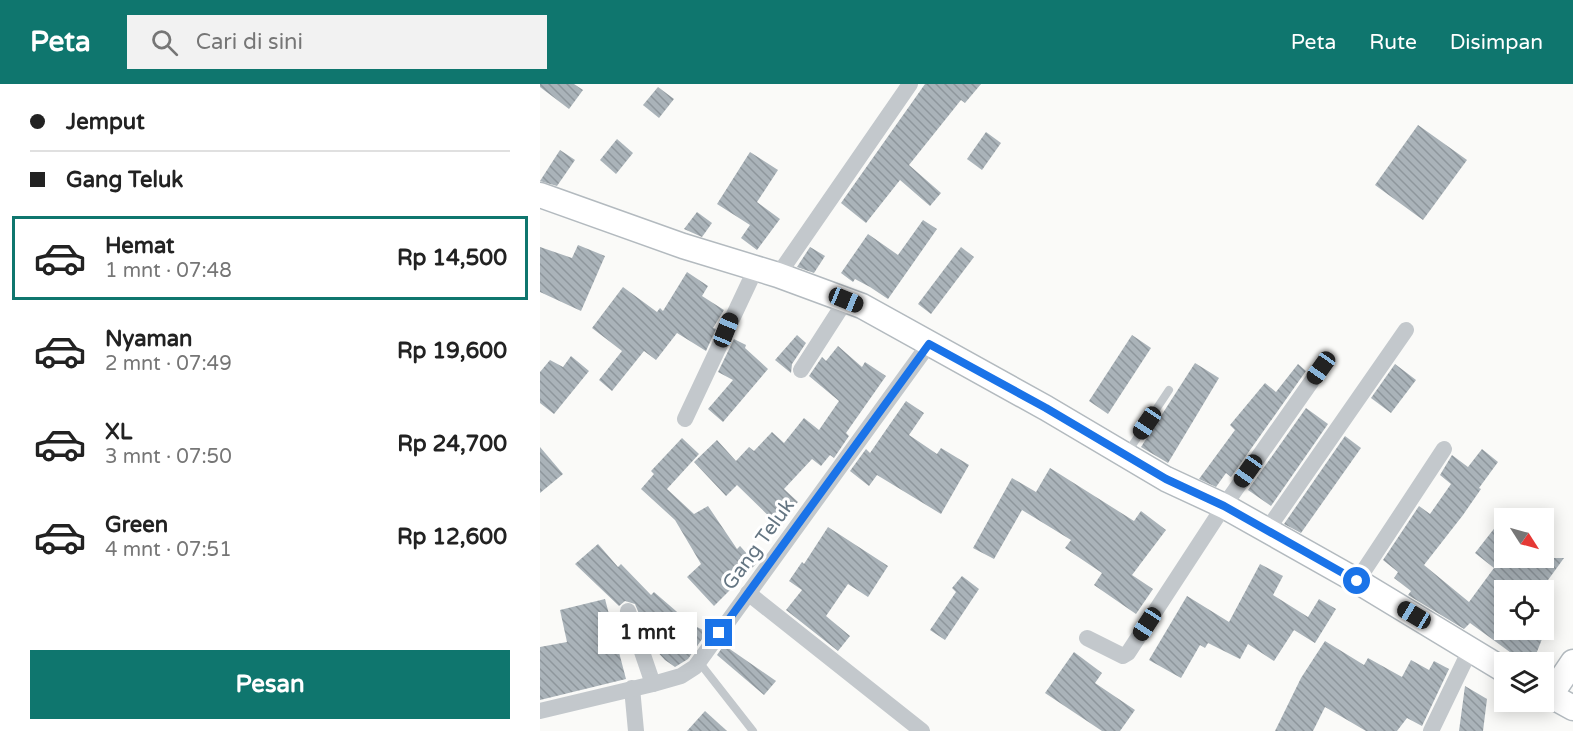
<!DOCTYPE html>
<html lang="id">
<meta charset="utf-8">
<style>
body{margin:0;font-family:"Varela Round",sans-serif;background:#f2f2f2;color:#222;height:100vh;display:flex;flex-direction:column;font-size:22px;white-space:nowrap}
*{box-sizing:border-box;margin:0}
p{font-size:20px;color:#767676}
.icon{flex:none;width:33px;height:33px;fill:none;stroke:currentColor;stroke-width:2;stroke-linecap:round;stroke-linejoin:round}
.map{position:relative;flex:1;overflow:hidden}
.sheet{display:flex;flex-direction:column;background:#fff;width:540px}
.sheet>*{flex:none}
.guide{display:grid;align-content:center;height:132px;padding:0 30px;background:#fff}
.needle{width:39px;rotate:126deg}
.buttons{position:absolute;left:954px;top:424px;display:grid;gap:12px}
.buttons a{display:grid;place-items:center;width:60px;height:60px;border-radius:0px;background:#fff;box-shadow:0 3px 15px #0003;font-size:30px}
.end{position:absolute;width:27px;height:27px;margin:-14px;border:8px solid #1a73e8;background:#fff;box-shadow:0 0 0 3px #fff}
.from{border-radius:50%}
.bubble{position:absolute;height:42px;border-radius:0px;background:#fff;box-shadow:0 3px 15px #0003;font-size:20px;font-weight:700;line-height:42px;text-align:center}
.car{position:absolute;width:18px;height:36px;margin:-18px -9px;border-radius:8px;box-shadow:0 0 4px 2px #0007;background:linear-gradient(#222 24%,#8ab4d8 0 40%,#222 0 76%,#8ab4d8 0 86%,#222 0)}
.guide b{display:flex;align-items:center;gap:21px;height:57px;font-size:22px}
.guide b+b{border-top:2px solid #e0e0e0}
.guide i{width:15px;height:15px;background:#222}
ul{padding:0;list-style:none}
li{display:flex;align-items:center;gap:18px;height:84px;margin:0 12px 9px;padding:0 18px;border:3px solid transparent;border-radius:0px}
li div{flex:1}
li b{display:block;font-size:22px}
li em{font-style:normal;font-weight:700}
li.selected{border-color:#0f766e}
li>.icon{width:54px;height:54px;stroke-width:1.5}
.cta{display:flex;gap:12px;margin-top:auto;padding:12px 30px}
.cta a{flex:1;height:69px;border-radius:0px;background:#0f766e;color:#fff;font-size:24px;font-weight:700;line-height:69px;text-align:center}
header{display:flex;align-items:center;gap:36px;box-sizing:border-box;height:84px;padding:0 30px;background:#0f766e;color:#fff}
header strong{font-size:28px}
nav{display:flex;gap:33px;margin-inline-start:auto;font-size:21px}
.search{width:420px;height:54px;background:#f2f2f2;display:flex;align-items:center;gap:15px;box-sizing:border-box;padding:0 21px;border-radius:0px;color:#767676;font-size:22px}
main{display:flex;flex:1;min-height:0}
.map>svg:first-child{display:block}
.building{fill:url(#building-back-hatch)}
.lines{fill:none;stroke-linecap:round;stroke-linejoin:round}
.secondary-casing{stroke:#b3babf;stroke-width:27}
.service{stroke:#c3c8cc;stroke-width:8}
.minor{stroke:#c3c8cc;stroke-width:16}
.secondary{stroke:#fff;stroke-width:24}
.route{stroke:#1a73e8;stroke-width:8}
.labels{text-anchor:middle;stroke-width:6;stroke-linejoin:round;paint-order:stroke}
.street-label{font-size:20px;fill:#657683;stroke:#fff}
</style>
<header>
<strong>Peta</strong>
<div class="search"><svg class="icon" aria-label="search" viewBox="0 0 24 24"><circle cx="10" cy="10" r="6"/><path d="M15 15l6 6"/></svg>Cari di sini</div>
<nav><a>Peta</a><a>Rute</a><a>Disimpan</a></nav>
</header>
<main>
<section class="sheet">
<div class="guide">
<b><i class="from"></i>Jemput</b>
<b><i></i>Gang Teluk</b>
</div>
<ul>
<li class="selected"><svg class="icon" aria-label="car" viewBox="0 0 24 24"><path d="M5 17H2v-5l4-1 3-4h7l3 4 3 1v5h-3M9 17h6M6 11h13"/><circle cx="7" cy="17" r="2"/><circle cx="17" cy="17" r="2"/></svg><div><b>Hemat</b><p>1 mnt · 07:48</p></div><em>Rp 14,500</em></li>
<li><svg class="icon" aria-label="car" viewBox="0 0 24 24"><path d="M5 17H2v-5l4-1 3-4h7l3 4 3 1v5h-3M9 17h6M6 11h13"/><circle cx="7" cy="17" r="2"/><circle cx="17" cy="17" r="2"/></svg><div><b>Nyaman</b><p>2 mnt · 07:49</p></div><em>Rp 19,600</em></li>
<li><svg class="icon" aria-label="car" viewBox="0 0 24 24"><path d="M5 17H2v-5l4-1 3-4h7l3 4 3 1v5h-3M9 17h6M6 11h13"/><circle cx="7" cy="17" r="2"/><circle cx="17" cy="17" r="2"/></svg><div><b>XL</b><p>3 mnt · 07:50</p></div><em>Rp 24,700</em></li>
<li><svg class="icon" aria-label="car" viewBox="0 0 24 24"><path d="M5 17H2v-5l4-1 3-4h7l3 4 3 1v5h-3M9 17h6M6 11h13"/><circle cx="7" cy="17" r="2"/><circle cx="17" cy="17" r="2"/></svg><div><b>Green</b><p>4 mnt · 07:51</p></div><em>Rp 12,600</em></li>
</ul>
<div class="cta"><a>Pesan</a></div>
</section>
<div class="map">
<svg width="1033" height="647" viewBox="0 0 1033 647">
<defs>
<pattern id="building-back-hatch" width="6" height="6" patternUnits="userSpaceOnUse" patternTransform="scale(1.5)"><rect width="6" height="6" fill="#aab3b9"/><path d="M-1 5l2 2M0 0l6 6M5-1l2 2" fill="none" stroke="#8e969c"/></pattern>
</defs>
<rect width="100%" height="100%" fill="#fafaf8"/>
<!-- building -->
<g class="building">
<path d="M0,0H34L43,6L29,25L0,3Z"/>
<path d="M385,0H441L425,19L421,16L369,81L401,109L390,122L360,96L326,139L301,119Z"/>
<path d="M118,3L134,15L119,34L103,21Z"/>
<path d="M878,41L927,76L883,136L835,101Z"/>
<path d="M446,48L461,59L442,86L427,75Z"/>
<path d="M77,55L93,69L76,90L60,76Z"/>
<path d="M20,66L35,76L17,102L0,97Z"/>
<path d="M210,68L238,86L217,118L240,135L217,166L201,154L210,141L177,120Z"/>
<path d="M157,128L172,139L162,153L144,145Z"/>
<path d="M383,136L397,145L348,215L330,203L315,195L313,198L301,189L328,150L358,171Z"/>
<path d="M38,161L65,172L41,227L0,208V163L32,174Z"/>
<path d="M270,163L285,172L274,189L257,183Z"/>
<path d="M421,163L434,173L391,230L378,220Z"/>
<path d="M147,188L168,202L162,212L184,226L173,244L176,245L166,267L137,249L116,276L104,267L72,307L59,296L82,267L52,244L83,203L117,228L120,224L123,227Z"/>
<path d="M257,251L266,259L252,280L251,289L235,276Z"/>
<path d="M592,251L611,264L568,330L549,317Z"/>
<path d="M194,255L206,261L205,264L228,285L183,338L168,325L193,296L178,288Z"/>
<path d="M298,262L322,283L325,278L346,292L306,349L309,352L294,374L290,371L281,382L272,375L244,405L258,418L237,440L197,401L186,412L154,378L177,356L196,377L209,363L214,367L232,348L244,359L264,334L279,346L299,317L269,292L282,273L286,277Z"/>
<path d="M31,272L49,287L14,330L0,319V288L10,276L23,283Z"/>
<path d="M655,279L679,294L628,379L601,363Z"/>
<path d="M758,280L766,287L691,393L686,389L676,403L659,395L695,346L690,341L725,299L736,308Z"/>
<path d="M855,280L876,296L851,329L831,314Z"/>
<path d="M366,317L384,329L369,351L397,370L401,364L429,381L401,430L337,391L329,402L310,387L326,365L330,369Z"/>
<path d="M766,324L788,340L731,422L708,406Z"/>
<path d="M805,352L821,364L761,449L744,440Z"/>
<path d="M142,354L159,370L127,405L154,430L168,422L197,465L200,462L216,480L174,522L147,493L161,480L135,436L101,405L114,390L111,387Z"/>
<path d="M0,363L23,390L0,409Z"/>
<path d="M942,365L958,378L939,404L941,405L923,431L884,481L929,518L954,484L935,469L964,432V474H1024L1000,507H964V546H978L1002,555L993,578L974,571L930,539L924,545L868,511L871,507L854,494L858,488L843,476L879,422L890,430L911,400L900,391L912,371L928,383Z"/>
<path d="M510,384L594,437L601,427L626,446L592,491L613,505L596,530L554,501L562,489L525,464L531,456L482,426L454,475L433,464L472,394L496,408Z"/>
<path d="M288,443L348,482L328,513L308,500L286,532L310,552L298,567L246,526L262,506L249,497L262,478L264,480Z"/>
<path d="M58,460L78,483L81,480L111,511L114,508L151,540L167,548L148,575L135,583L125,576L111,561L109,556L113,551L105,544L95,520L85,517L79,522L35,480Z"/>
<path d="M720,480L743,492L733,511L768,533L779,515L796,525L775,559L754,546L734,577L708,560L700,575L668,559L665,564L660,561L641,594L609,576L647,512L689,538Z"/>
<path d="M422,492L439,505L405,556L390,546L416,508L412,504Z"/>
<path d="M65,515L86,595L0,616V563L27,558L20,526Z"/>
<path d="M785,557L824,581L828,574L862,593L871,576L889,586L894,577L909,585L882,642L867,634L857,647H826L785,623L773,647H735L761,594Z"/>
<path d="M184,561L236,597L224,611L177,571Z"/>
<path d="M534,568L562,589L555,599L595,626L580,647H562L505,609Z"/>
<path d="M925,602L947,615L943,647H919Z"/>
<path d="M165,627L187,647H147Z"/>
</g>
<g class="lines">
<defs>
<g id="secondary">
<path d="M0,111L143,162L238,191L322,222L506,324L626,395L684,422L817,497L964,586"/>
<path d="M1004,608L1033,624"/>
<path d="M1010,612L1033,578"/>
</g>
</defs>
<!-- secondary casing -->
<use href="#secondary" class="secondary-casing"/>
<!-- service -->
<g class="service">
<path d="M587,369L629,306"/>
<path d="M159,578L213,647"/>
</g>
<!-- minor -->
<g class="minor">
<path d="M238,191L370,0"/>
<path d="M261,286L306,216"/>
<path d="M145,335L216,184"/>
<path d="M727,446L866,246"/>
<path d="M817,497L904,365"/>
<path d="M208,509L382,647"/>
<path d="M88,527L113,600"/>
<path d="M547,554L583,572L588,569L684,422L781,284"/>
<path d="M92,604L96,647"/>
<path d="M0,627L113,600L141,592L155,583L389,260"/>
<path d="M891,647L930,566"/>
</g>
<!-- secondary -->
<use href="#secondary" class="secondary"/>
</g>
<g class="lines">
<!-- route -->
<path class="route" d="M179,549L389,260L506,324L626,395L684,422L817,497"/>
</g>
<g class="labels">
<!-- street labels -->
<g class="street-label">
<text transform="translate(218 460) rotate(-54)" y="7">Gang Teluk</text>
</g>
</g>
</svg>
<div class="buttons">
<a><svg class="needle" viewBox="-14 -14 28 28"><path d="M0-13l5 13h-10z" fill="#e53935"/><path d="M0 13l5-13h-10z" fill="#767676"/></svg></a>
<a><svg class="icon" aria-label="locate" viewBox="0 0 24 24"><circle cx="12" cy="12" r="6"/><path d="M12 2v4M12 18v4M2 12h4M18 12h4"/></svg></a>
<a><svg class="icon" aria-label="layers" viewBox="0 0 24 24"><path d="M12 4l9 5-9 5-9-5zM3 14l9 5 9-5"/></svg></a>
</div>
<i class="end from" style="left:817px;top:497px"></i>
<i class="end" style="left:179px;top:549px"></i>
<div class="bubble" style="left:58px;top:528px;width:99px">1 mnt</div>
<i class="car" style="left:306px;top:216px;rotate:112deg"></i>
<i class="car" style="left:186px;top:246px;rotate:22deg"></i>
<i class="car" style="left:781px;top:284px;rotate:215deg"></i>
<i class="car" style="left:607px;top:339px;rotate:214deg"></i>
<i class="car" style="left:708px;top:387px;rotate:215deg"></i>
<i class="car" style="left:874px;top:531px;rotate:301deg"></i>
<i class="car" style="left:607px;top:540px;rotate:213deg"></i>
</div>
</main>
